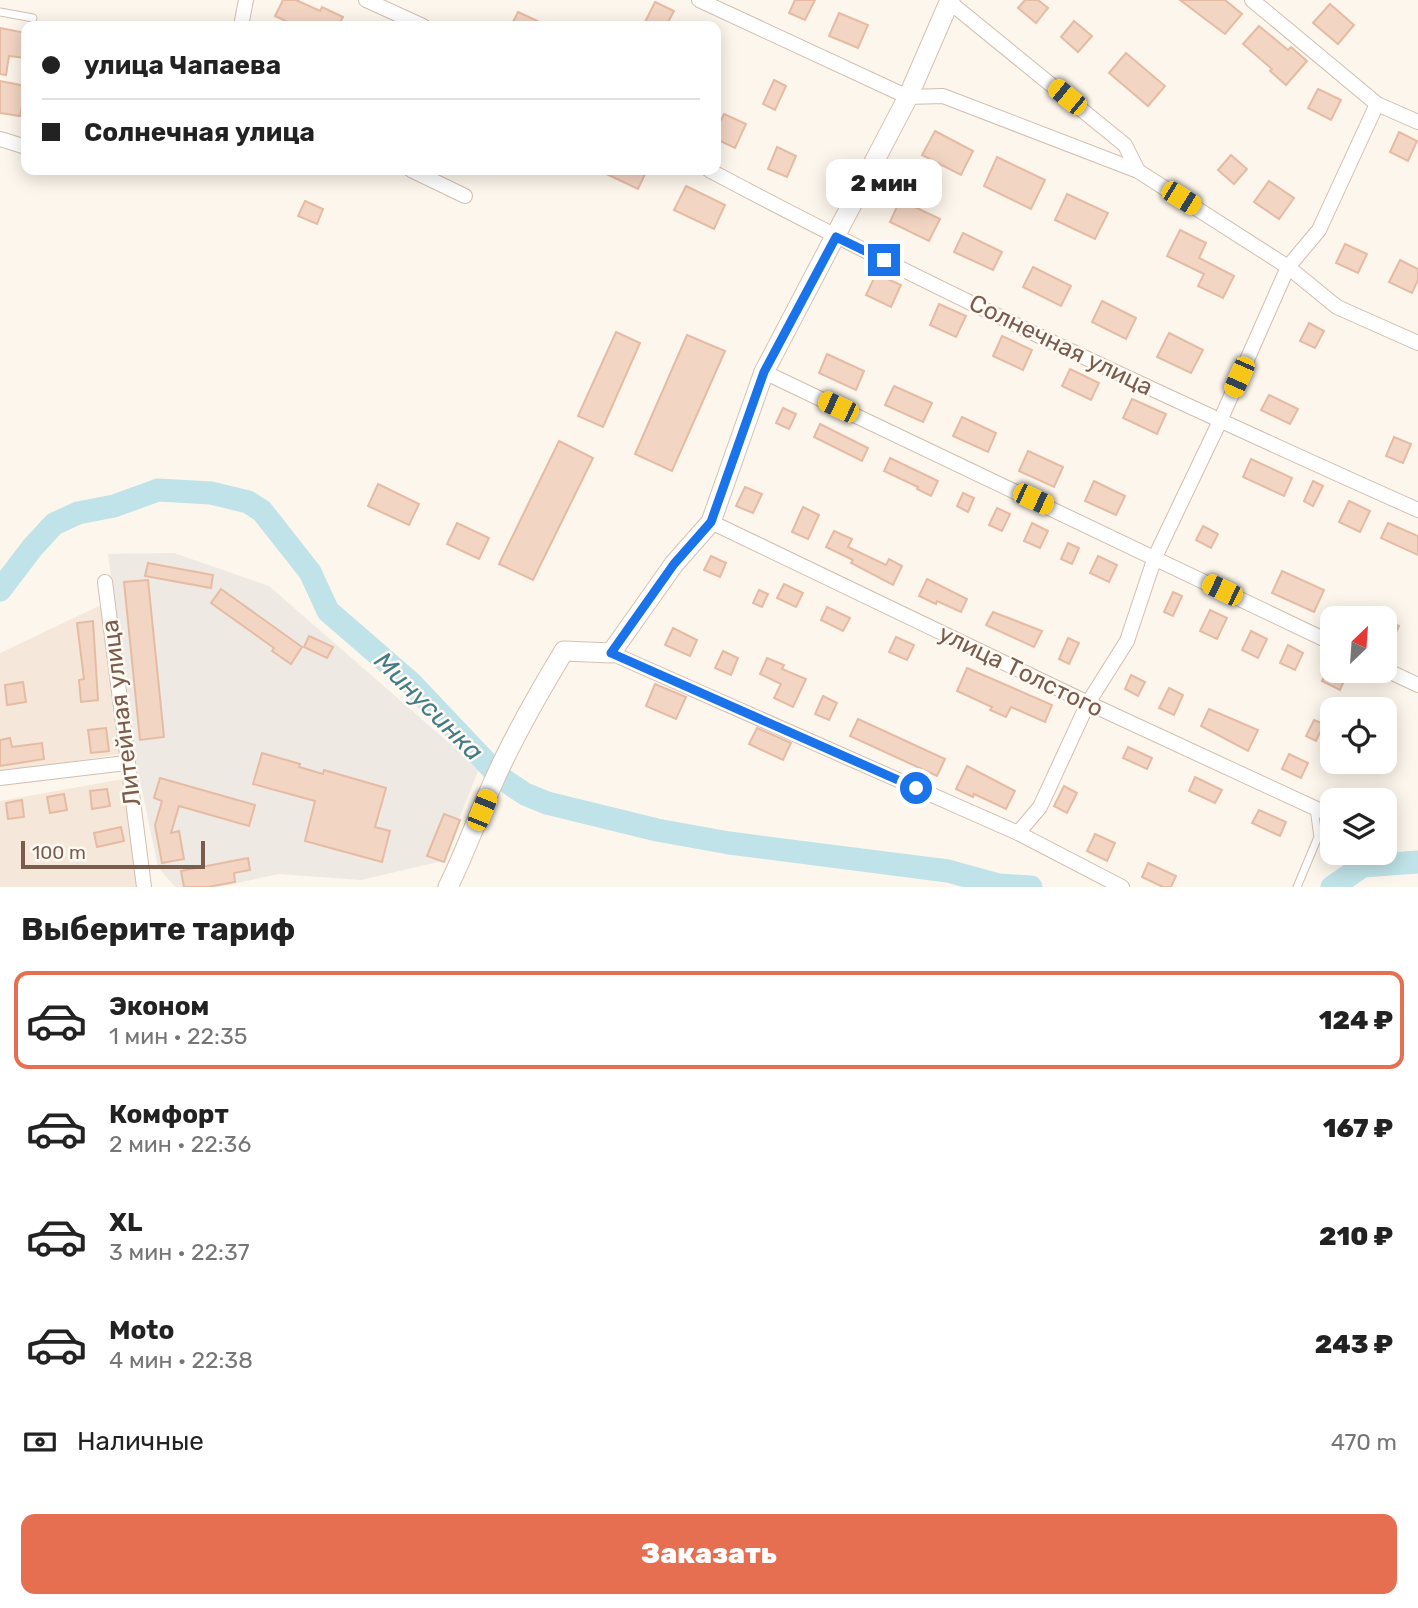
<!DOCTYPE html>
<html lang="ru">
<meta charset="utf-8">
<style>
body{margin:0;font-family:Rubik,sans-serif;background:#f6f6f6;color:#222;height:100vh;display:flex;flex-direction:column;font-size:26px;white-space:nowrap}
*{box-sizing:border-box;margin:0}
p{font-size:23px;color:#767676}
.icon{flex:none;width:38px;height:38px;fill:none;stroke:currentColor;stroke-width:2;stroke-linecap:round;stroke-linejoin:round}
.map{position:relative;height:887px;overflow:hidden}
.sheet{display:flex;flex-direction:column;background:#fff;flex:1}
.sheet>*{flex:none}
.top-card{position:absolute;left:21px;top:21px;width:700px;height:154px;border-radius:14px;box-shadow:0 4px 18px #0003;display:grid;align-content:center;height:154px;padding:0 21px;background:#fff}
.needle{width:46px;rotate:25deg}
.fabs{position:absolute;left:1320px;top:606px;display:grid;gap:14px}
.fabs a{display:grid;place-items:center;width:77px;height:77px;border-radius:14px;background:#fff;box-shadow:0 4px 18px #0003;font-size:35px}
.scale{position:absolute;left:21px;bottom:18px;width:184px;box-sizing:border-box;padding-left:7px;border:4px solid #7a5c4d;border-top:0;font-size:19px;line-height:24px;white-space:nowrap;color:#7a5c4d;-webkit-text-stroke:5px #fffaf3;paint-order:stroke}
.end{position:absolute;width:32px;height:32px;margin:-16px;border:9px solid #1a73e8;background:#fff;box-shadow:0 0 0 4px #fff}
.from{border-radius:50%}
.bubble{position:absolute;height:49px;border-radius:14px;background:#fff;box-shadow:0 4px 18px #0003;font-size:23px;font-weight:800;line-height:49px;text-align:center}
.car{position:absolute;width:21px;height:42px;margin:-21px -10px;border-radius:9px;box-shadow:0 0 5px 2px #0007;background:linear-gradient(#f5c518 24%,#345 0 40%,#f5c518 0 76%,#345 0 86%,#f5c518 0)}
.top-card b{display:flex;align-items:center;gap:24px;height:66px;font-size:26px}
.top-card b+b{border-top:2px solid #e0e0e0}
.top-card i{width:18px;height:18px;background:#222}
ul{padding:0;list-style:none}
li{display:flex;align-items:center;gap:21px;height:98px;margin:0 14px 10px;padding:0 7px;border:4px solid transparent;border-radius:14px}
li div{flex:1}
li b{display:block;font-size:26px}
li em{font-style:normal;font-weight:800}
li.selected{border-color:#e76f51}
li>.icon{width:63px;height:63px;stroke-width:1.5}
h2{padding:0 21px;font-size:32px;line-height:84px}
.pay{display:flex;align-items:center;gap:18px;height:77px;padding:0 21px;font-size:26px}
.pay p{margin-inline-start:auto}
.action{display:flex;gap:14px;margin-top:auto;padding:14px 21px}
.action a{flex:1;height:80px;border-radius:14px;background:#e76f51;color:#fff;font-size:28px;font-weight:800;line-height:80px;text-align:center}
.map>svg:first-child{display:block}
.residential{fill:#f5e8da}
.industrial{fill:#efe9e4}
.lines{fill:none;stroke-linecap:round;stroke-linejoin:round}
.river{stroke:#bfe3e8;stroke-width:23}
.building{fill:#f3d5c3;stroke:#e6bba3;stroke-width:2}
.lane-casing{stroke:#d1beb0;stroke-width:9}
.street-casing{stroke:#d1beb0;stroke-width:16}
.secondary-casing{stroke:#d6c0b0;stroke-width:21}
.lane{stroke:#fff;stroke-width:7}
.street{stroke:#fff;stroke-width:14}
.secondary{stroke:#fff;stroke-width:19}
.route{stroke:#1a73e8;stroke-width:9}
.labels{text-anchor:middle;stroke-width:5;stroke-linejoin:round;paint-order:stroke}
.street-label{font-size:24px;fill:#7a5c4d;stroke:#fffaf3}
.water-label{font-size:26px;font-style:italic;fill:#437c86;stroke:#fffaf3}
</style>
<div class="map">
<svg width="1418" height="887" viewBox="0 0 1418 887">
<rect width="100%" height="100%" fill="#fdf6ec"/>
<!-- residential -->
<g class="residential">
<path d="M103,604L120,754L0,773V653Z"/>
<path d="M123,779L142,887H0V801Z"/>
</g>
<!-- industrial -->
<path class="industrial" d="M174,553L269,586L479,769L442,861L361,880L279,874L218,887H175L158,867L133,747L108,554Z"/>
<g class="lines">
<!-- river -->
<g class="river">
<path d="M0,590L32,548L54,524L78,513L114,506L158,490L211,493L248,502L262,511L310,572L328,611L411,683L501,778L525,794L547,803L657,830L729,843L948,871L999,885L1031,887"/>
<path d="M1332,887L1363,866L1418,862"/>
</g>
</g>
<!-- building -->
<g class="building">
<path d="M283,0H296L320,11L322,7L343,17L338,26H296L275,16Z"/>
<path d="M795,0H815L805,20L789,13Z"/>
<path d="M1025,0H1038L1048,8L1036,23L1018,8Z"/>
<path d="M1180,0H1225L1242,14L1225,34Z"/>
<path d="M655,2L674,11L666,26H643Z"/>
<path d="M1330,4L1354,25L1338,44L1313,23Z"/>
<path d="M518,12L548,26H511Z"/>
<path d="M839,13L868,25L858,48L829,36Z"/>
<path d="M1074,21L1092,36L1078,52L1061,37Z"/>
<path d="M1259,26L1288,50L1291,47L1307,61L1286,85L1270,71L1272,69L1243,44Z"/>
<path d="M0,28L26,33V58L9,56L6,75L0,74Z"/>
<path d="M1126,53L1165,86L1148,106L1109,73Z"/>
<path d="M774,80L786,86L775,110L763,104Z"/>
<path d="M0,81L26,86L20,116L0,113Z"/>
<path d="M1318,89L1341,100L1331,120L1308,108Z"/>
<path d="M724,114L746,124L735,148L716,139V131Z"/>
<path d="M935,131L973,151L961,175L922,155Z"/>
<path d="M1399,132L1417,141L1408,161L1390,152Z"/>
<path d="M777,147L796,156L787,177L768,169Z"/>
<path d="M1231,155L1247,169L1234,184L1218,170Z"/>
<path d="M997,157L1045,180L1031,209L984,186Z"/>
<path d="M598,170H647L638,189Z"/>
<path d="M1269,181L1294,198L1279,219L1254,202Z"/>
<path d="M686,186L725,205L714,229L674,210Z"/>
<path d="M1067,194L1108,213L1095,239L1055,220Z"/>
<path d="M900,200L940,219L929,241L890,222Z"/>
<path d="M305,201L323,209L317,224L298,216Z"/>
<path d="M1180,230L1206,243L1199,258L1234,276L1223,298L1198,286L1204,274L1167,256Z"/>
<path d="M963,233L1002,252L993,270L954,252Z"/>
<path d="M1345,244L1367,254L1358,273L1336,263Z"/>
<path d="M1400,260L1418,269V280L1412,293L1389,282Z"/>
<path d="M1033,267L1071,286L1061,306L1023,287Z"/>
<path d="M876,274L901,285L891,307L866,295Z"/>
<path d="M1102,301L1136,318L1126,339L1092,322Z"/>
<path d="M939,304L966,316L956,337L930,325Z"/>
<path d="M1309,323L1324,331L1315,348L1300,341Z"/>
<path d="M616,332L640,343L603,427L578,416Z"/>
<path d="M1169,333L1203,350L1191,373L1157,357Z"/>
<path d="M687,335L725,351L672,471L635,454Z"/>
<path d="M1002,336L1032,350L1023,370L993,356Z"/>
<path d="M827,354L864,371L856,390L819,373Z"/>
<path d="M1070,369L1099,383L1091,400L1062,386Z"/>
<path d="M894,386L932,403L923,422L885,405Z"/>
<path d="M1269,395L1298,409L1290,424L1261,410Z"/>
<path d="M1132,399L1166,414L1157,434L1123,418Z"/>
<path d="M783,408L796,414L789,429L776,423Z"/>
<path d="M962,417L996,433L988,452L953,436Z"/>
<path d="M820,424L868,448L862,461L814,437Z"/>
<path d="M1394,437L1411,444L1403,463L1386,456Z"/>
<path d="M559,441L593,458L533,580L499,564Z"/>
<path d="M1028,451L1063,467L1054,487L1019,471Z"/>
<path d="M890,458L938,481L931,496L917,489L918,487L884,471Z"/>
<path d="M1251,459L1292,478L1284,496L1243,477Z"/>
<path d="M1094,481L1125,496L1116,515L1085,501Z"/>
<path d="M1313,481L1323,486L1313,506L1304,501Z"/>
<path d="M378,484L419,504L409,525L368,506Z"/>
<path d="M745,487L762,494L753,513L736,506Z"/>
<path d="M963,493L974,498L968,512L957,506Z"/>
<path d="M1349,501L1370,511L1360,532L1339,522Z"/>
<path d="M803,507L819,515L808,539L792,532Z"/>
<path d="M997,508L1010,514L1002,531L989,525Z"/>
<path d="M457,523L489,538L479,559L447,544Z"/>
<path d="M1032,523L1048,531L1040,548L1024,541Z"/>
<path d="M1388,523L1418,536V555L1381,538Z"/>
<path d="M1203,526L1218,534L1211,548L1196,540Z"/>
<path d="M834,531L852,539L848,547L886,565L889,559L902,566L893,585L851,563L853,560L826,547Z"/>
<path d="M1068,543L1079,548L1072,564L1061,559Z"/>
<path d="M711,556L726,563L720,577L704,570Z"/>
<path d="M1098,556L1117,565L1109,582L1090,573Z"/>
<path d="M148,563L213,575L211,588L145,576Z"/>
<path d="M1282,571L1324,590L1314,612L1272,593Z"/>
<path d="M927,579L967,599L961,612L937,601L936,604L919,596Z"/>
<path d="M148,580L164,737L140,740L124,582Z"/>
<path d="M784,584L803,593L796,607L777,598Z"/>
<path d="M221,589L302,647L291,664L272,651L274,648L211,603Z"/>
<path d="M759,590L768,594L762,607L753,603Z"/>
<path d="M1173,592L1182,596L1173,616L1164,612Z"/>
<path d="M827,607L850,618L843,631L821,620Z"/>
<path d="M1210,610L1227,618L1217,639L1200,631Z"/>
<path d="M993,612L1042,631L1034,647L986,625Z"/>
<path d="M1384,619L1399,626L1384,658Z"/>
<path d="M93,621L98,700L81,702L79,680L84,679L77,623Z"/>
<path d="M673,628L697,640L690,656L665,645Z"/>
<path d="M1251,631L1267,639L1258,658L1242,650Z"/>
<path d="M309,636L333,647L327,658L304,647Z"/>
<path d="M896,637L914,645L907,660L889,652Z"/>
<path d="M1068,638L1079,643L1069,664L1059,659Z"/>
<path d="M1288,645L1303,653L1295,670L1280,663Z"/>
<path d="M723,651L738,658L731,675L715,668Z"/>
<path d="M767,658L784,665L782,669L806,679L793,707L774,698L781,684L760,674Z"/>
<path d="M1329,666L1332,670L1347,674L1340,690L1322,681Z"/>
<path d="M967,668L1052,705L1045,722L1011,707L1006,717L990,710L992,707L957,691Z"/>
<path d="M1131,675L1145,682L1138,696L1125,689Z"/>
<path d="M23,682L26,702L7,705L5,685Z"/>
<path d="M655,684L686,697L676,719L646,706Z"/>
<path d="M1169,688L1183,695L1174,715L1159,708Z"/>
<path d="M823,696L837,703L829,720L815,714Z"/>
<path d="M1209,709L1258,730L1248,751L1201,726Z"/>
<path d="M858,719L945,759L937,776L850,736Z"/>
<path d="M1314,720L1324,724L1316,741L1306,736Z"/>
<path d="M106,728L109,751L91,753L88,730Z"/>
<path d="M757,728L791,743L783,760L749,744Z"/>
<path d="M10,738L12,747L42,743L44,759L0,766V740Z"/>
<path d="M1128,747L1152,758L1147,769L1123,758Z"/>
<path d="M262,753L300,764L299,767L323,774L324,770L386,788L375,827L390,831L382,862L305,841L315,801L253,784Z"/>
<path d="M1289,754L1308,763L1301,778L1282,769Z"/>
<path d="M967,766L1015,791L1006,809L974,794L973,797L956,789Z"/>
<path d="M1195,777L1222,790L1215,803L1189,791Z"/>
<path d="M160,778L255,805L249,826L179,806L171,833L179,831L184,859L162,863L155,825L162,801L154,798Z"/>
<path d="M1064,786L1077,793L1067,813L1054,806Z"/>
<path d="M107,789L110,806L92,809L90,791Z"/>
<path d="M64,794L67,810L50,813L47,797Z"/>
<path d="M22,800L24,817L8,819L6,803Z"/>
<path d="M1259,810L1286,822L1280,836L1252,823Z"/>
<path d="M444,814L460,820L444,862L427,856Z"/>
<path d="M121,827L124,841L97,847L94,833Z"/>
<path d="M1095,834L1115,843L1107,861L1087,851Z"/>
<path d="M248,858L250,870L234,873L235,882L208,887H184L181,871Z"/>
<path d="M1148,863L1176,876L1171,887H1163L1142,877Z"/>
</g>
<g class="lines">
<defs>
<g id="lane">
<path d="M0,12L33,18"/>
<path d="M1297,887L1318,837L1314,808"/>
</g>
<g id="street">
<path d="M366,0L423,26"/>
<path d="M699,0L908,97L943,96L1138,171L1288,267L1337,307L1418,343"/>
<path d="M947,0L1125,145L1138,171"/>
<path d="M1252,0L1377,104L1418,122"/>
<path d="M241,26L246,0"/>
<path d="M0,139L26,147"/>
<path d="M411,170L465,196"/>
<path d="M709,170C940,293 1179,403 1418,510"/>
<path d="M764,372L1332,643"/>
<path d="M711,522L1088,703L1332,816"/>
<path d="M105,582L144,887"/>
<path d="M611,653L1018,833L1122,887"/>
<path d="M1384,669L1418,685"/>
<path d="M0,778L126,763"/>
<path d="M1018,833L1040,807L1088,703L1127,641L1155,557L1220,421L1288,267L1319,230L1377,104"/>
</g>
<path id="secondary" d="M448,887C465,853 477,818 493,783C513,737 538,694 564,651L611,653L674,564L711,522L764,372L908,97L950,0"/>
</defs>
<!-- lane casing -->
<use href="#lane" class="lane-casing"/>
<!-- street casing -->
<use href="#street" class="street-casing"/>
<!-- secondary casing -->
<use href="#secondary" class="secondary-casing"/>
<!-- lane -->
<use href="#lane" class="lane"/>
<!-- street -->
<use href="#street" class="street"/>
<!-- secondary -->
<use href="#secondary" class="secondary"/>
</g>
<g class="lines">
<!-- route -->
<path class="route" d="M884,260L836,237L764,372L711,522L674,564L611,653L916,788"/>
</g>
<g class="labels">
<!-- street labels -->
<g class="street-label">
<text transform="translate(1061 345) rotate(26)" y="8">Солнечная улица</text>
<text transform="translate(1021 671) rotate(26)" y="8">улица Толстого</text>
<text transform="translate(121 713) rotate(-97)" y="8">Литейная улица</text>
</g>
<!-- water labels -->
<g class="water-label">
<text transform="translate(429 706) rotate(45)" y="9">Минусинка</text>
</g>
</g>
</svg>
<div class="fabs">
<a><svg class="needle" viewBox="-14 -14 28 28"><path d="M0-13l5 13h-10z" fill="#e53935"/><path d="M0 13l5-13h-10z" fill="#767676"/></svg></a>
<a><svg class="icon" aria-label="locate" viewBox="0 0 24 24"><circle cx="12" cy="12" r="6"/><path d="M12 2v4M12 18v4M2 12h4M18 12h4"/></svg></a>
<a><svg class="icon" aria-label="layers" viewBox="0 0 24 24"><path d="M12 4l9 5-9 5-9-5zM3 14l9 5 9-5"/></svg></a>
</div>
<div class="scale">100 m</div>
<i class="end from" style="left:916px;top:788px"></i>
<i class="end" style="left:884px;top:260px"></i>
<div class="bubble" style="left:826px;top:159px;width:116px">2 мин</div>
<i class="car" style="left:1067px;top:97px;rotate:309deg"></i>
<i class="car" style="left:1181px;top:198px;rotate:122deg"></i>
<i class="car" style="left:1239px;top:377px;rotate:204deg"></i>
<i class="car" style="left:838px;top:407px;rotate:295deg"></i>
<i class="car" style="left:1033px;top:499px;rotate:115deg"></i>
<i class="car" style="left:1222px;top:590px;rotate:296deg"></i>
<i class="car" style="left:482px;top:810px;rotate:22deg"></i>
<div class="top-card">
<b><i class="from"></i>улица Чапаева</b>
<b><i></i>Солнечная улица</b>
</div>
</div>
<section class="sheet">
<h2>Выберите тариф</h2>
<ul>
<li class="selected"><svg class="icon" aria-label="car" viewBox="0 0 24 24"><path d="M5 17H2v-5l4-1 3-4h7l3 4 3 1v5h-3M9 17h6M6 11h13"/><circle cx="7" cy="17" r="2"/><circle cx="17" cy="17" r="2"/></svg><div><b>Эконом</b><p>1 мин · 22:35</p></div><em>124 ₽</em></li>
<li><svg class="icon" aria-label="car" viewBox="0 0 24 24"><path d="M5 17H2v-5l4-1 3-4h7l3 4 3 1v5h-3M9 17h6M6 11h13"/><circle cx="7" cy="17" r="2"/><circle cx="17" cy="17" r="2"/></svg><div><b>Комфорт</b><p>2 мин · 22:36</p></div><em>167 ₽</em></li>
<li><svg class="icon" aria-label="car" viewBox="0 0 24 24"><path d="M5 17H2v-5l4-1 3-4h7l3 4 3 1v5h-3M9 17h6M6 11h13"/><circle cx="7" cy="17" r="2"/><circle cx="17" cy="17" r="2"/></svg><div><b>XL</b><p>3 мин · 22:37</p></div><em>210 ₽</em></li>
<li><svg class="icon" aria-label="car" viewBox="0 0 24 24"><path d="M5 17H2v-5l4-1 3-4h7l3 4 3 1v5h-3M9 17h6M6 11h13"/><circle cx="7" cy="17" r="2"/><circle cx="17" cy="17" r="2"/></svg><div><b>Moto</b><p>4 мин · 22:38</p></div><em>243 ₽</em></li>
</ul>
<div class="pay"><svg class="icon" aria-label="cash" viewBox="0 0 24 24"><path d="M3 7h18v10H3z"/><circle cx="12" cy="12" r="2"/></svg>Наличные<p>470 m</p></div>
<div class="action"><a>Заказать</a></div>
</section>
